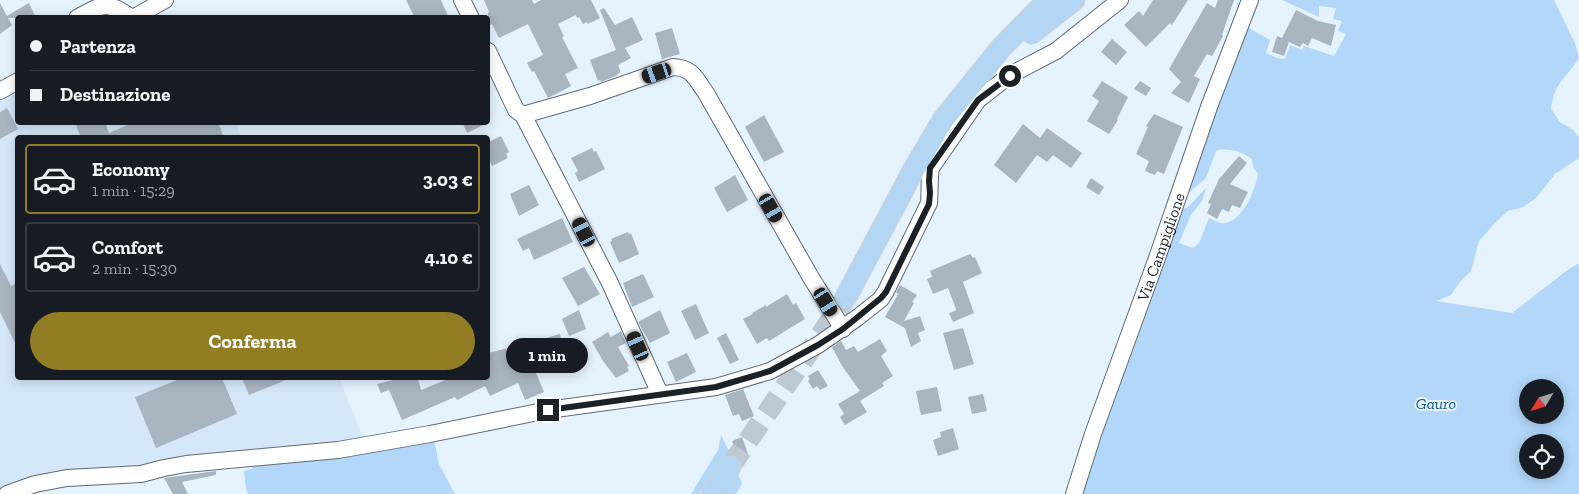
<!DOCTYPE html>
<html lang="it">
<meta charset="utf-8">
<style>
body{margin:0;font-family:"Zilla Slab",serif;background:#20242c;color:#f1f3f6;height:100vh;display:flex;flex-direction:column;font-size:19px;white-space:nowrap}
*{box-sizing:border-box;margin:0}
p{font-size:16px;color:#9ea1a6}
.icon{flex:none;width:28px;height:28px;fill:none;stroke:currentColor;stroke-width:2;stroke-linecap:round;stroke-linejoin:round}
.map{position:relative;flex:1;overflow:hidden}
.side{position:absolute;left:15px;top:135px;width:475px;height:245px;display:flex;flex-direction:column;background:#171b24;border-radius:5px;box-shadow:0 2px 12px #0003}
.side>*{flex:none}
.guide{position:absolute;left:15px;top:15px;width:475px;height:110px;border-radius:5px;box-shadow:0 2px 12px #0003;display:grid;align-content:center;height:110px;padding:0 15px;background:#171b24}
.needle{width:32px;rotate:232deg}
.buttons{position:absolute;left:1519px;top:379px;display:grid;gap:10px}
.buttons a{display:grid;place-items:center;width:45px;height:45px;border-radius:50%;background:#171b24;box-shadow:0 2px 12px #0003;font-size:25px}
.end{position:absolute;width:22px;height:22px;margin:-11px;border:6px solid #1c2125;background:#fff;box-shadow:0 0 0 2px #fff}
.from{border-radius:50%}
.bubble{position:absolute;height:35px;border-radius:18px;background:#171b24;box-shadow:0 2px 12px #0003;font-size:16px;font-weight:800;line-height:35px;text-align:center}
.car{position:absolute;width:15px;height:30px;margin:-15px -8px;border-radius:6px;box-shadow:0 0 4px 1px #0007;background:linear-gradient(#222 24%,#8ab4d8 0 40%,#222 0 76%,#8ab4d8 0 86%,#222 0)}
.guide b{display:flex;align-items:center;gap:18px;height:48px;font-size:19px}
.guide b+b{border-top:1px solid #363941}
.guide i{width:12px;height:12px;background:#f1f3f6}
ul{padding:9px 0 0;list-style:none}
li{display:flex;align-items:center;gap:15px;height:70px;margin:0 10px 8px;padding:0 5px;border:2px solid #363941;border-radius:5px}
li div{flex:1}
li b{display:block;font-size:19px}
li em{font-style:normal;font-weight:800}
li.on{border-color:#917d23}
li>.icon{width:45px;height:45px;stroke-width:1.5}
.button{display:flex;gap:10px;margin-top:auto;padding:10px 15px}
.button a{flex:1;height:58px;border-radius:30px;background:#917d23;color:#fff;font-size:20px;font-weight:800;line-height:58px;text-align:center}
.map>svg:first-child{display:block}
.built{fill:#d5e8fa}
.green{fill:#b2d7f8;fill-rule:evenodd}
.building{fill:#a9b5c1}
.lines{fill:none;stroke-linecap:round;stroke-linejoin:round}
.major-tunnel{stroke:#bdc9d3;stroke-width:21;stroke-dasharray:21 11;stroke-linecap:butt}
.minor-casing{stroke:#5f6b75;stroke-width:18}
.major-casing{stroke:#d2d3d3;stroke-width:23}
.minor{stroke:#fff;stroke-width:16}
.major{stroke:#b2d6f4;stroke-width:21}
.route{stroke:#1c2125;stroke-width:6}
.labels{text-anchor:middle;stroke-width:4;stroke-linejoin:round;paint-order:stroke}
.street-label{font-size:16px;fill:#1c2125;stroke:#e5f3ff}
.park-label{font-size:16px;font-style:italic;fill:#125585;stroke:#e5f3ff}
</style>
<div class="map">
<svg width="1579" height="494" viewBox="0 0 1579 494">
<rect width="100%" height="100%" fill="#e5f3ff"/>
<!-- built -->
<path class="built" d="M17,93L18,122L235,123L241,137L18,138V378H339L365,442L0,491V102Z"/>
<!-- green -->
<g class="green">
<path d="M1282,0H1554L1575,43L1579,58C1565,80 1555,81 1551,109L1560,122L1573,130L1579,137V158L1555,174L1536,198L1523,207L1508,211L1497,221L1479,241L1471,271L1460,282L1451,295L1436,301L1512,313L1569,269L1579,263V494H1080L1177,213L1189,206L1206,188L1202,201L1191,215L1179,243L1193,248L1199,243L1209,218C1212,219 1216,222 1220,223C1241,226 1255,191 1258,174L1253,167L1252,159C1242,152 1228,147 1216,151L1206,178L1182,199L1247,27L1270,40L1266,53L1277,58L1285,59L1290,45L1302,50L1304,46L1334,56L1346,34L1338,31L1342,21L1333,19L1336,8L1319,6V17ZM1528,388H1555V415H1528ZM1528,442H1555V470H1528Z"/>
<path d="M721,435L730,453L742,484L736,494H723L717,467L699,494H691L718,450Z"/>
<path d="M434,440L439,464L455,494H248L246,488L244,471L252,469V462Z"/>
</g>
<!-- building -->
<g class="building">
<path d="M406,0H441L449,18H415Z"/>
<path d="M484,0H532L534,4L541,0H591L600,18L588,24L587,22L583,24L579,17L577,18L576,15L558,24L564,36L562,37L578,68L565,74L571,86L548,98L534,71L532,72L527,63L543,55L528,24L499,38L492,24L488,26V13L489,12Z"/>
<path d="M1153,0H1188L1172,25L1170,23L1146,47L1124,25L1139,11L1143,16Z"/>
<path d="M1218,0H1234L1222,35L1223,36L1212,56L1207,54L1194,76L1200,79L1189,103L1171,93L1181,82L1169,69L1207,3L1215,8Z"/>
<path d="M0,3L7,16L29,3L36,18H8L12,25L0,34Z"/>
<path d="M604,8L615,25L632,17L643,40L625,48L631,58L618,65L620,70V73L617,74L618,75L601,82L600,80L598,81L590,60L616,50L600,10Z"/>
<path d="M1296,10L1318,21L1336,25L1331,46L1312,38L1308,46L1303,43L1300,47L1289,42L1284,56L1272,52L1277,36L1282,38Z"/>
<path d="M672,28L680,54L662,59L655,33Z"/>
<path d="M1112,39L1127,52L1116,65L1101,52Z"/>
<path d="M1102,81L1128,97L1117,119L1118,120L1109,134L1087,121L1099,101L1092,96Z"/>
<path d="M1140,81L1151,88L1146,96L1134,89Z"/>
<path d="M7,108L18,129L0,139V112Z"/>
<path d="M1154,114L1183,127L1164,174L1157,171L1155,175L1145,171L1149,161L1136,154L1148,127L1146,126Z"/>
<path d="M764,115L784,152L764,162L745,127Z"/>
<path d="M75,122H105L109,133L135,122H218L224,138H81Z"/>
<path d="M462,122H489L467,133Z"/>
<path d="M1023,124L1040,138L1047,128L1082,153L1071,168L1053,155L1047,162L1037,155L1016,183L994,165Z"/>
<path d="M501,136L509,152L506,154L508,158L492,166L488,156V142Z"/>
<path d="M592,148L594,152L596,151L605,169L579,182L575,173L578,171L571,158Z"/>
<path d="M1239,156L1247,163L1230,184L1248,192L1240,208L1232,205L1229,212L1222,209L1217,219L1207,213L1211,204L1208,203L1219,179Z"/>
<path d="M735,175L748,200L727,212L714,188Z"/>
<path d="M1091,178L1104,187L1099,195L1086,187Z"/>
<path d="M529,185L539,205L519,216L510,194Z"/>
<path d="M562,218L573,242L534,260L529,248L523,251L517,239Z"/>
<path d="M628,232L629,234L631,233L639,254L619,263L610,242L612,241L611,239Z"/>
<path d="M970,254L973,258L975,257L982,273L963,282L974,313L953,322L949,313L955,311L956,309L948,288L933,294L927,279L932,277L930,271Z"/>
<path d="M0,264L11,286L18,283V349L0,312Z"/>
<path d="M584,267L600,294L578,306L562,278Z"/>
<path d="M643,274L654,297L632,307L623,283Z"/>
<path d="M900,285L917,295L912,302L914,303L904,321L920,316L925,330L918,333L921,341L911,347L905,328L885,317L898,294L896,292Z"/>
<path d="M787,294L793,305L796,303L805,319L769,341L767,338L757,344L743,319L753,314L752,313L766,305V307Z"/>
<path d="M696,304L709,333L695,340L681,311Z"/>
<path d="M579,310L586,329L569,336L562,319Z"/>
<path d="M660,310L670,333L650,343L638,322Z"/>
<path d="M963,328L974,364L954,370L943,333Z"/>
<path d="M621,331L626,343L618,347L629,366L627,367L629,371L616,378L603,361L592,342L608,332L611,337Z"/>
<path d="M726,333L739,360L730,364L717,338Z"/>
<path d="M560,334L562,344L546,349L548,354L534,358L528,343Z"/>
<path d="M880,339L887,351L881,356L893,376L882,383L884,386L860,401L867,412L845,425L840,417L844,414L838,404L860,391L842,366L832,347L841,341L846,350L854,346L858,352Z"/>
<path d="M512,347L518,367L531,361L544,392L525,400L518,383L490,396L485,386L457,400L455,397L402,420L389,390L381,393L377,384L401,378H418L421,390L450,378H488V353Z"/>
<path d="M687,353L696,372L676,382L667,362Z"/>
<path d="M818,370L828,386L820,390L817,386L813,389L808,381L810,379L808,376Z"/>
<path d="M182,378H222L237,414L156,448L135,397Z"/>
<path d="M242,378H291L249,395Z"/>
<path d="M937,387L942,411L921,415L916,391Z"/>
<path d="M743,389L754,416L742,421L739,414L733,416L725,395Z"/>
<path d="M983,394L987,411L972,414L968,397Z"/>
<path d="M953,428L959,449L938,456L933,440L941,437L940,432Z"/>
<path d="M742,437L748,454L738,458L732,441Z"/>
<path d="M216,471V475L182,482L188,494H173L164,478Z"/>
</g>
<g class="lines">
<!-- major-tunnel -->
<path class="major-tunnel" d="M730,467L846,298"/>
<defs>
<g id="minor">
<path d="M462,0L471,18"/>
<path d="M77,18C103,4 106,0 132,18"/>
<path d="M133,18L165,0"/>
<path d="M488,51L516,110L523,115L610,283L660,394"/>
<path d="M0,91L18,81"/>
<path d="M523,115L590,96L673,67C693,68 695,78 706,93L810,276L843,329"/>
<path d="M7,494L35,484L67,478L141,474L164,468L186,464L338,450L430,434L548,410L716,387L770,371L818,345L857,318L881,299L886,291L929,203C930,191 929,180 931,168L978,100L1010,75L1056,51L1120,0"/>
<path id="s1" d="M1074,494L1093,434L1157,258L1209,107L1250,0"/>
</g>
<g id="major">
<path d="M1032,33L1074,0"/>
<path d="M846,297L913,171L943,120L1001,48L1048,0"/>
<path d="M712,494L730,467"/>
</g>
</defs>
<!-- minor casing -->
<use href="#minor" class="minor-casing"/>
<!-- major casing -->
<use href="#major" class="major-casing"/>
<!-- minor -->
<use href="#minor" class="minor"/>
<!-- major -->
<use href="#major" class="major"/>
</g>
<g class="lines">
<!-- route -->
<path class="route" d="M548,410L716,387L770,371L818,345L843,329L881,298L886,292L929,204L930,193L929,181L930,168L978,100L1010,76"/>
</g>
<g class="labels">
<!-- street labels -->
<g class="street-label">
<text dy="6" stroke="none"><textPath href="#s1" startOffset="262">Via Campiglione</textPath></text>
</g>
<!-- park labels -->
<g class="park-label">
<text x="1436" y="409">Gauro</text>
</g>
</g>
</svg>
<div class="buttons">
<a><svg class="needle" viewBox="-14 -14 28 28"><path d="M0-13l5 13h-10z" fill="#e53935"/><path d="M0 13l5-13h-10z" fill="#9ea1a6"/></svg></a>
<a><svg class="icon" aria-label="locate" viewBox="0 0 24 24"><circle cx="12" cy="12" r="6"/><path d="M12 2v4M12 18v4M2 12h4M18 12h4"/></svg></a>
</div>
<i class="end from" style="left:1010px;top:76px"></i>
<i class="end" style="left:548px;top:410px"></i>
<div class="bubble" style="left:506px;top:338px;width:82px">1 min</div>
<i class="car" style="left:657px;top:73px;rotate:251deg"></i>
<i class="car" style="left:771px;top:208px;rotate:150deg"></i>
<i class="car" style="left:584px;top:232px;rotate:333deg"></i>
<i class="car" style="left:826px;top:302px;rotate:148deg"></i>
<i class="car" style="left:638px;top:346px;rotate:336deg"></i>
<div class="guide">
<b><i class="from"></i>Partenza</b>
<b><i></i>Destinazione</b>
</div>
<section class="side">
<ul>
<li class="on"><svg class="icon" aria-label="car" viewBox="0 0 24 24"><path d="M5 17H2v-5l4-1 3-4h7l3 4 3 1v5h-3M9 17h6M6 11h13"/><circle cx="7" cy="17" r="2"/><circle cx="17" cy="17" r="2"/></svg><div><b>Economy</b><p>1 min · 15:29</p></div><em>3.03 €</em></li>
<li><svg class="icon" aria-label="car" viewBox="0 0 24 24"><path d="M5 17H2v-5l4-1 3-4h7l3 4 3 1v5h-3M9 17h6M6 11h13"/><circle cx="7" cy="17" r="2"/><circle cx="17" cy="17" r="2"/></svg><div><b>Comfort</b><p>2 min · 15:30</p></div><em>4.10 €</em></li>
</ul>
<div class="button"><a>Conferma</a></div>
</section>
</div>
